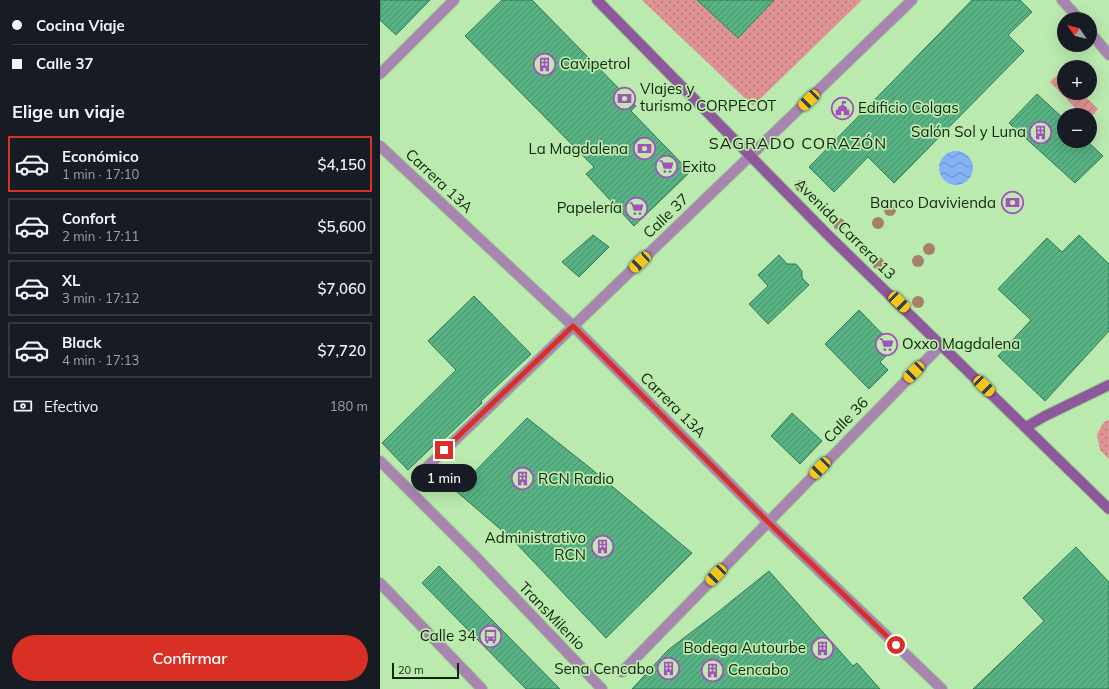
<!DOCTYPE html>
<html lang="es">
<meta charset="utf-8">
<style>
body{margin:0;font-family:Mulish,sans-serif;background:#20242c;color:#f1f3f6;height:100vh;display:flex;flex-direction:column;font-size:15px;white-space:nowrap}
*{box-sizing:border-box;margin:0}
p{font-size:13px;color:#9ea1a6}
.icon{flex:none;width:22px;height:22px;fill:none;stroke:currentColor;stroke-width:2;stroke-linecap:round;stroke-linejoin:round}
.map{position:relative;flex:1;overflow:hidden}
.side{display:flex;flex-direction:column;background:#171b24;width:380px}
.side>*{flex:none}
.guide{display:grid;align-content:center;height:88px;padding:0 12px;background:#171b24}
.needle{width:26px;rotate:305deg}
.controls{position:absolute;left:677px;top:12px;display:grid;gap:8px}
.controls a{display:grid;place-items:center;width:40px;height:40px;border-radius:50%;background:#171b24;box-shadow:0 4px 16px #0002;font-size:20px}
.scale{position:absolute;left:12px;bottom:10px;width:67px;box-sizing:border-box;padding-left:4px;border:2px solid #13250e;border-top:0;font-size:11px;line-height:14px;white-space:nowrap;color:#13250e;-webkit-text-stroke:3px #bbeaae;paint-order:stroke}
.end{position:absolute;width:18px;height:18px;margin:-9px;border:5px solid #d93025;background:#fff;box-shadow:0 0 0 2px #fff}
.from{border-radius:50%}
.bubble{position:absolute;height:28px;border-radius:14px;background:#171b24;box-shadow:0 4px 16px #0002;font-size:13px;font-weight:600;line-height:28px;text-align:center}
.car{position:absolute;width:12px;height:24px;margin:-12px -6px;border-radius:5px;box-shadow:0 0 3px 1px #0007;background:linear-gradient(#f5c518 24%,#345 0 40%,#f5c518 0 76%,#345 0 86%,#f5c518 0)}
.guide b{display:flex;align-items:center;gap:14px;height:38px;font-size:15px}
.guide b+b{border-top:1px solid #363941}
.guide i{width:10px;height:10px;background:#f1f3f6}
ul{padding:0;list-style:none}
li{display:flex;align-items:center;gap:12px;height:56px;margin:0 8px 6px;padding:0 4px;border:2px solid #363941;border-radius:0px}
li div{flex:1}
li b{display:block;font-size:15px}
li em{font-style:normal;font-weight:600}
li.on{border-color:#d93025}
li>.icon{width:36px;height:36px;stroke-width:1.5}
h2{padding:0 12px;font-size:18px;line-height:48px}
.pay{display:flex;align-items:center;gap:10px;height:44px;padding:0 12px;font-size:15px}
.pay p{margin-inline-start:auto}
.button{display:flex;gap:8px;margin-top:auto;padding:8px 12px}
.button a{flex:1;height:46px;border-radius:24px;background:#d93025;color:#fff;font-size:16px;font-weight:600;line-height:46px;text-align:center}
main{display:flex;flex:1;min-height:0}
.map>svg:first-child{display:block}
.grass{fill:url(#grass-dots)}
.garden{fill:url(#garden-furrows)}
.water{fill:url(#water-waves)}
.building{fill:url(#building-hatch);stroke:#317a56}
.lines{fill:none;stroke-linecap:round;stroke-linejoin:round}
.lane-casing{stroke:#9dc791;stroke-width:12}
.street-casing{stroke:#9dc791;stroke-width:12}
.secondary-casing{stroke:#9dc791;stroke-width:12}
.lane{stroke:#a884b1;stroke-width:10}
.street{stroke:#a884b1;stroke-width:10}
.secondary{stroke:#8e589c;stroke-width:10}
.tree{fill:#a6806b}
.route{stroke:#d93025;stroke-width:5}
.labels{text-anchor:middle;stroke-width:3.5;stroke-linejoin:round;paint-order:stroke}
.poi-label{font-size:15px;fill:#13250e;stroke:#bbeaae;text-anchor:end}
.street-label{font-size:15px;fill:#13250e;stroke:#bbeaae}
.neighbourhood-label{font-size:16px;letter-spacing:1px;fill:#13250e;stroke:#bbeaae}
</style>
<main>
<section class="side">
<div class="guide">
<b><i class="from"></i>Cocina Viaje</b>
<b><i></i>Calle 37</b>
</div>
<h2>Elige un viaje</h2>
<ul>
<li class="on"><svg class="icon" aria-label="car" viewBox="0 0 24 24"><path d="M5 17H2v-5l4-1 3-4h7l3 4 3 1v5h-3M9 17h6M6 11h13"/><circle cx="7" cy="17" r="2"/><circle cx="17" cy="17" r="2"/></svg><div><b>Económico</b><p>1 min · 17:10</p></div><em>$4,150</em></li>
<li><svg class="icon" aria-label="car" viewBox="0 0 24 24"><path d="M5 17H2v-5l4-1 3-4h7l3 4 3 1v5h-3M9 17h6M6 11h13"/><circle cx="7" cy="17" r="2"/><circle cx="17" cy="17" r="2"/></svg><div><b>Confort</b><p>2 min · 17:11</p></div><em>$5,600</em></li>
<li><svg class="icon" aria-label="car" viewBox="0 0 24 24"><path d="M5 17H2v-5l4-1 3-4h7l3 4 3 1v5h-3M9 17h6M6 11h13"/><circle cx="7" cy="17" r="2"/><circle cx="17" cy="17" r="2"/></svg><div><b>XL</b><p>3 min · 17:12</p></div><em>$7,060</em></li>
<li><svg class="icon" aria-label="car" viewBox="0 0 24 24"><path d="M5 17H2v-5l4-1 3-4h7l3 4 3 1v5h-3M9 17h6M6 11h13"/><circle cx="7" cy="17" r="2"/><circle cx="17" cy="17" r="2"/></svg><div><b>Black</b><p>4 min · 17:13</p></div><em>$7,720</em></li>
</ul>
<div class="pay"><svg class="icon" aria-label="cash" viewBox="0 0 24 24"><path d="M3 7h18v10H3z"/><circle cx="12" cy="12" r="2"/></svg>Efectivo<p>180 m</p></div>
<div class="button"><a>Confirmar</a></div>
</section>
<div class="map">
<svg width="729" height="689" viewBox="0 0 729 689">
<defs>
<pattern id="grass-dots" width="8" height="8" patternUnits="userSpaceOnUse"><rect width="8" height="8" fill="#df9394"/><path d="M2 2h.1M6 6h.1" fill="none" stroke="#b47877" stroke-width="1.8" stroke-linecap="round"/></pattern>
<pattern id="garden-furrows" width="10" height="10" patternUnits="userSpaceOnUse"><rect width="10" height="10" fill="#df9394"/><path d="M-1 1l2-2M0 10L10 0M9 11l2-2" fill="none" stroke="#b47877"/></pattern>
<pattern id="water-waves" width="16" height="10" patternUnits="userSpaceOnUse"><rect width="16" height="10" fill="#85b2f7"/><path d="M0 5q4-4 8 0t8 0" fill="none" stroke="#6c91c6"/></pattern>
<pattern id="building-hatch" width="6" height="6" patternUnits="userSpaceOnUse"><rect width="6" height="6" fill="#58b384"/><path d="M-1 1l2-2M0 6l6-6M5 7l2-2" fill="none" stroke="#48916a"/></pattern>
</defs>
<rect width="100%" height="100%" fill="#bbeaae"/>
<!-- grass -->
<g class="grass">
<path d="M262,0H317L358,38L394,0H482L373,106Z"/>
<path d="M729,420V459L720,450L717,434L724,422Z"/>
</g>
<!-- garden -->
<path class="garden" d="M681,72L684,75V93H702L718,109L710,119V115H702L670,82Z"/>
<!-- water -->
<circle class="water" cx="576" cy="168" r="17"/>
<!-- building -->
<g class="building">
<path d="M0,0H50L16,35L0,20Z"/>
<path d="M122,0H152L256,106L251,111L310,172L254,226L206,174L214,167L85,36Z"/>
<path d="M317,0H394L358,38Z"/>
<path d="M592,0H640L652,12L628,35L644,51L514,183L488,157L454,192L429,167Z"/>
<path d="M657,94L684,119V141H707L723,156L695,183L629,123Z"/>
<path d="M213,235L229,247L199,277L182,262Z"/>
<path d="M699,235L729,264V331L665,401L618,356L651,320L618,289L667,238L682,252Z"/>
<path d="M399,255L407,264H416L422,271V278L429,285L388,324L369,304L388,286L378,275Z"/>
<path d="M94,296L151,354L101,401L102,403L59,444L57,442L28,470L2,443L76,370L48,341Z"/>
<path d="M479,310L515,347L500,362L508,370L489,389L445,344Z"/>
<path d="M412,413L442,441L420,464L391,436Z"/>
<path d="M147,418L209,467L312,553L226,638L133,540L76,491Z"/>
<path d="M696,547L729,582V689H593L664,621L643,598Z"/>
<path d="M59,566L180,689H146L42,583Z"/>
<path d="M389,571L473,666L477,663L500,689H252L288,650L338,612Z"/>
</g>
<g class="lines">
<defs>
<g id="lane">
<path d="M0,461L94,555L222,689"/>
<path d="M0,583L102,689"/>
</g>
<g id="street">
<path d="M682,0L699,19"/>
<path d="M710,32L729,55"/>
<path d="M0,74L74,0"/>
<path d="M0,146L193,326L388,522L562,689"/>
<path d="M43,471L532,0"/>
<path d="M242,672L562,344"/>
</g>
<g id="secondary">
<path d="M217,0L448,235L729,509"/>
<path d="M646,427L665,416L729,385"/>
</g>
</defs>
<!-- lane casing -->
<use href="#lane" class="lane-casing"/>
<!-- street casing -->
<use href="#street" class="street-casing"/>
<!-- secondary casing -->
<use href="#secondary" class="secondary-casing"/>
<!-- lane -->
<use href="#lane" class="lane"/>
<!-- street -->
<use href="#street" class="street"/>
<!-- secondary -->
<use href="#secondary" class="secondary"/>
</g>
<!-- trees -->
<g class="tree">
<circle cx="421" cy="186" r="6"/>
<circle cx="510" cy="210" r="6"/>
<circle cx="498" cy="223" r="6"/>
<circle cx="459" cy="224" r="6"/>
<circle cx="549" cy="249" r="6"/>
<circle cx="538" cy="261" r="6"/>
<circle cx="498" cy="263" r="6"/>
<circle cx="538" cy="302" r="6"/>
</g>
<g class="lines">
<!-- route -->
<path class="route" d="M64,450L193,326L388,522L516,645"/>
</g>
<!-- icons -->
<defs>
<symbol id="building-ring" viewBox="-11 -11 22 22"><circle r="9.5" fill="#bbeaae" stroke="#a650bd" stroke-width="1.5"/><path d="M-4-6H4V6H1V3H-1V6H-4ZM-2.5-4.3h1.7v1.8h-1.7ZM.8-4.3h1.7v1.8H.8ZM-2.5-1h1.7V.8h-1.7ZM.8-1h1.7V.8H.8Z" fill="#a650bd"/></symbol>
<symbol id="bank-ring" viewBox="-11 -11 22 22"><circle r="9.5" fill="#bbeaae" stroke="#a650bd" stroke-width="1.5"/><path d="M-6-4H6V4H-6ZM0-2.3a2.3 2.3 0 1 0 0 4.6a2.3 2.3 0 1 0 0-4.6Z" fill="#a650bd"/></symbol>
<symbol id="civic-ring" viewBox="-11 -11 22 22"><circle r="9.5" fill="#bbeaae" stroke="#a650bd" stroke-width="1.5"/><path d="M-.6-6.5H3V-4.5H.6V-3L4-1V1h2V6H-6V1h2V-1L-.6-3ZM-1.2 2.5V6h2.4V2.5Z" fill="#a650bd"/></symbol>
<symbol id="supermarket-ring" viewBox="-11 -11 22 22"><circle r="9.5" fill="#bbeaae" stroke="#a650bd" stroke-width="1.5"/><path d="M-6-5.5h2.5l.6 2H6L4.5 2H-2.5L-4.4-4H-6ZM-1.5 3.2a1.3 1.3 0 1 0 .1 0ZM3 3.2a1.3 1.3 0 1 0 .1 0Z" fill="#a650bd"/></symbol>
<symbol id="bus-ring" viewBox="-11 -11 22 22"><circle r="9.5" fill="#bbeaae" stroke="#a650bd" stroke-width="1.5"/><path d="M-5-6H5V4H4V6H2V4H-2V6H-4V4H-5ZM-3.5-4V0h7V-4ZM-3.5 1.2v1.5H-2V1.2ZM2 1.2v1.5H3.5V1.2Z" fill="#a650bd"/></symbol>
</defs>
<g fill-rule="evenodd">
<use href="#building-ring" x="152" y="52" width="25" height="25"/>
<use href="#bank-ring" x="232" y="86" width="25" height="25"/>
<use href="#civic-ring" x="450" y="96" width="25" height="25"/>
<use href="#building-ring" x="648" y="120" width="25" height="25"/>
<use href="#bank-ring" x="252" y="136" width="25" height="25"/>
<use href="#supermarket-ring" x="274" y="154" width="25" height="25"/>
<use href="#bank-ring" x="620" y="190" width="25" height="25"/>
<use href="#supermarket-ring" x="244" y="196" width="25" height="25"/>
<use href="#supermarket-ring" x="494" y="332" width="25" height="25"/>
<use href="#building-ring" x="130" y="466" width="25" height="25"/>
<use href="#building-ring" x="210" y="534" width="25" height="25"/>
<use href="#bus-ring" x="98" y="624" width="25" height="25"/>
<use href="#building-ring" x="430" y="636" width="25" height="25"/>
<use href="#building-ring" x="276" y="656" width="25" height="25"/>
<use href="#building-ring" x="320" y="658" width="25" height="25"/>
</g>
<g class="labels">
<!-- poi labels -->
<g class="poi-label">
<text x="180" y="69" text-anchor="start">Cavipetrol</text>
<text x="260" y="94" text-anchor="start">VIajes y<tspan x="260" dy="17">turismo CORPECOT</tspan></text>
<text x="478" y="113" text-anchor="start">Edificio Colgas</text>
<text x="646" y="137">Salón Sol y Luna</text>
<text x="248" y="154">La Magdalena</text>
<text x="302" y="172" text-anchor="start">Exito</text>
<text x="616" y="208">Banco Davivienda</text>
<text x="242" y="213">Papelería</text>
<text x="522" y="349" text-anchor="start">Oxxo Magdalena</text>
<text x="158" y="484" text-anchor="start">RCN Radio</text>
<text x="206" y="543">Administrativo<tspan x="206" dy="17">RCN</tspan></text>
<text x="96" y="641">Calle 34</text>
<text x="426" y="653">Bodega Autourbe</text>
<text x="274" y="674">Sena Cencabo</text>
<text x="348" y="675" text-anchor="start">Cencabo</text>
</g>
<!-- street labels -->
<g class="street-label">
<text transform="translate(59 181) rotate(43)" y="5">Carrera 13A</text>
<text transform="translate(286 216) rotate(-44)" y="5">Calle 37</text>
<text transform="translate(465 229) rotate(45)" y="5">Avenida Carrera 13</text>
<text transform="translate(293 405) rotate(45)" y="5">Carrera 13A</text>
<text transform="translate(466 420) rotate(-46)" y="5">Calle 36</text>
<text transform="translate(172 616) rotate(46)" y="5">TransMilenio</text>
</g>
<!-- neighbourhood labels -->
<g class="neighbourhood-label">
<text x="418" y="149">SAGRADO CORAZÓN</text>
</g>
</g>
</svg>
<div class="controls">
<a><svg class="needle" viewBox="-14 -14 28 28"><path d="M0-13l5 13h-10z" fill="#e53935"/><path d="M0 13l5-13h-10z" fill="#9ea1a6"/></svg></a>
<a>+</a>
<a>−</a>
</div>
<div class="scale">20 m</div>
<i class="end from" style="left:516px;top:645px"></i>
<i class="end" style="left:64px;top:450px"></i>
<div class="bubble" style="left:31px;top:464px;width:66px">1 min</div>
<i class="car" style="left:429px;top:100px;rotate:226deg"></i>
<i class="car" style="left:260px;top:262px;rotate:227deg"></i>
<i class="car" style="left:519px;top:302px;rotate:134deg"></i>
<i class="car" style="left:534px;top:372px;rotate:224deg"></i>
<i class="car" style="left:604px;top:386px;rotate:134deg"></i>
<i class="car" style="left:440px;top:468px;rotate:224deg"></i>
<i class="car" style="left:336px;top:575px;rotate:224deg"></i>
</div>
</main>
